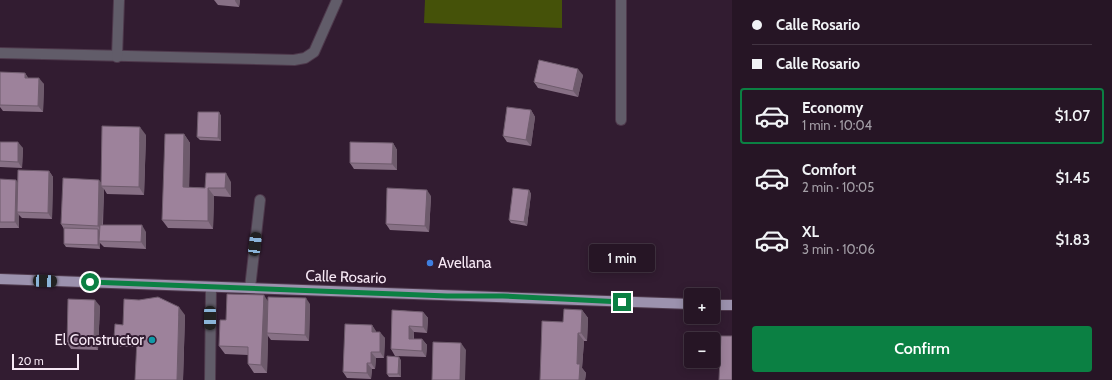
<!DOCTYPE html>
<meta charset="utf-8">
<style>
body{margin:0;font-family:Cabin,sans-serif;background:#322232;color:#f1f3f6;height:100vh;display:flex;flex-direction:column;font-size:15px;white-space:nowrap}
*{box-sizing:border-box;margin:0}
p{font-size:13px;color:#a49fa7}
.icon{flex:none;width:22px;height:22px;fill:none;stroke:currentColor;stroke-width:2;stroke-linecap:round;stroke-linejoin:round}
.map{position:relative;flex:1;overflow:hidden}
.drawer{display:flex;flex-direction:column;background:#261525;width:380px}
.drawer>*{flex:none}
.banner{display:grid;align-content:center;height:88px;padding:0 20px;background:#261525}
.controls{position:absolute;left:684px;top:288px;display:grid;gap:8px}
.controls a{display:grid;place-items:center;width:36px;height:36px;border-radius:4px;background:#261525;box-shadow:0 2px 10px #0003,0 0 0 1px #423442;font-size:20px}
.scale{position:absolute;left:12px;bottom:10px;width:67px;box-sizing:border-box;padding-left:4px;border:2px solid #f7e8f5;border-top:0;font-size:11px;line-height:14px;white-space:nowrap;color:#f7e8f5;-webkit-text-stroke:3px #321c31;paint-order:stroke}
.end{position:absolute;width:18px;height:18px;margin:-9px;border:5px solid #0b8043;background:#fff;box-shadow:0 0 0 2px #fff}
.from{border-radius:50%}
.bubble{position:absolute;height:28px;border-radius:4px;background:#261525;box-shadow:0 2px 10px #0003,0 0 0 1px #423442;font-size:13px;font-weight:600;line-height:28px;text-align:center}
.car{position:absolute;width:12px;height:24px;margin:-12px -6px;border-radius:5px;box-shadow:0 0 3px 1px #0007;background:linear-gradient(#222 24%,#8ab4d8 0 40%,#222 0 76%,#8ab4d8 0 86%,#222 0)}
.banner b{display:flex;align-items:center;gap:14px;height:38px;font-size:15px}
.banner b+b{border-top:1px solid #423442}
.banner i{width:10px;height:10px;background:#f1f3f6}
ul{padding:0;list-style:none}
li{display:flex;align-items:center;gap:12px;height:56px;margin:0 8px 6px;padding:0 12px;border:2px solid transparent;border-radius:4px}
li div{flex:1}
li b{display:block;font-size:15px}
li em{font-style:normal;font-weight:600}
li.on{border-color:#0b8043}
li>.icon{width:36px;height:36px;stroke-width:1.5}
.button{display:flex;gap:8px;margin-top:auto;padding:8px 20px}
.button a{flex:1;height:46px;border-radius:4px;background:#0b8043;color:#fff;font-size:16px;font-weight:600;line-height:46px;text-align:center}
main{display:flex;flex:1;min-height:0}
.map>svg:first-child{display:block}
.green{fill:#455209}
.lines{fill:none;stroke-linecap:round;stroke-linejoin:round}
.lane-casing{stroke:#4e394c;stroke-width:12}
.street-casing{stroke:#4e394c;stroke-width:12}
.primary-casing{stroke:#4e394c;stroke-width:12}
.lane{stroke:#615c69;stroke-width:10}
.street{stroke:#615c69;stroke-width:10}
.primary{stroke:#9c92ae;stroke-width:10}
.wall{fill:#877085}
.shaded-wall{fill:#6e5b6c}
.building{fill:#9d829b;stroke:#6e5b6c}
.route{stroke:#0b8043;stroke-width:5}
.shop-dot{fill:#3f7fe0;stroke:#321c31;stroke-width:1.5}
.culture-dot{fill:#0f9aa8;stroke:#321c31;stroke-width:1.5}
.labels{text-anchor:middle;stroke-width:4;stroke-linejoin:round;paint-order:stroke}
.poi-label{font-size:15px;fill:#f7e8f5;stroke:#321c31;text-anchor:start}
.street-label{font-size:15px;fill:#f7e8f5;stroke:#321c31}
</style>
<main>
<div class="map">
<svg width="732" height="380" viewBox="0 0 732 380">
<rect width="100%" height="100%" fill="#321c31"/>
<!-- green -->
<path class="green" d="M425,0H562V28L424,23Z"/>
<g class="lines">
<defs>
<path id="lane" d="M250,288L260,200"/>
<g id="street">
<path d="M0,53L294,60L305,58L314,52L337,0"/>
<path d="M117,57L119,0"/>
<path d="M621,120V0"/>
<path d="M210,380L211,287"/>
</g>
<g id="primary">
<path d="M0,279L691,304"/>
<path d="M713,305H732"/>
</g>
</defs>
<!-- lane casing -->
<use href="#lane" class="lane-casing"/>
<!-- street casing -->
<use href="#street" class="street-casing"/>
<!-- primary casing -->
<use href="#primary" class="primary-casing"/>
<!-- lane -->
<use href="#lane" class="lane"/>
<!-- street -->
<use href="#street" class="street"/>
<!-- primary -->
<use href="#primary" class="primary"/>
</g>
<!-- wall -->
<g class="wall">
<path d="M214,0H240L239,7L218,5Z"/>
<path d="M0,72L25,73L28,78L44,84L43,112L3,111L0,107Z"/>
<path d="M583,75L578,97L538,88L534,82Z"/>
<path d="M531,110L535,117L531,146L507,142L503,136Z"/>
<path d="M219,112L221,116V141L200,140L197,137Z"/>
<path d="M184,134L190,143L189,187L205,188L231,182V197L214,196L213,229L168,228L162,220Z"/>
<path d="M146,135L144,195L107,194L104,189L103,225L146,232V249L104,247L100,243V249L66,247L64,244V229L61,224Z"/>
<path d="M0,142L23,148L22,168L0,167Z"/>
<path d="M393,143L397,150V170L354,169L350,163Z"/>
<path d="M49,171L53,177L52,219L22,218L19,215V228H0V179L18,183Z"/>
<path d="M529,190L531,194L527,226L511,223L509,220Z"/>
<path d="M431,196L429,232L390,230L386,224Z"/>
<path d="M268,301L310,304L309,341L271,340L268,336L267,373H254L248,364V355L225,354L219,346L226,320Z"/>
<path d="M100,306L98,350L71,349L67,343Z"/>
<path d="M392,310L423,312L428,318L427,333L414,332V339H422L427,345L426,357L395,356L391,349Z"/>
<path d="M582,310L588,318L587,341H584L582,368L586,373L585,380H540Z"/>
<path d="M185,315L183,380H135L137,347H120L114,338L123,325Z"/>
<path d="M372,325L376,332L385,338L384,358H376L375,369H372L371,379L347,378L343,372Z"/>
<path d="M401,360V377H389L387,374Z"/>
</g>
<!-- shaded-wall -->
<g class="shaded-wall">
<path d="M235,0H240L239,7L235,1Z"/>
<path d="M578,69L583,75L578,97L573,91Z"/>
<path d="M25,73L29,79L25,78Z"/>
<path d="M39,78L44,84L43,112L38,106Z"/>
<path d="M531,110L535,117L531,146L526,140Z"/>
<path d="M219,112L221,116V141L218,138Z"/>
<path d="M140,127L146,135L144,195L139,187Z"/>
<path d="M184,134L190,143L189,195L183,187Z"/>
<path d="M18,142L23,148L22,168L18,162Z"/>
<path d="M393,143L397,150V170L392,164Z"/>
<path d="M49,171L53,177L52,219L48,213Z"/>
<path d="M226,173L231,182V197L225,188Z"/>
<path d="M16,180L20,186L17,212L19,215V228L15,222Z"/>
<path d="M99,180L104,186H101L104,189L102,232L98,226Z"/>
<path d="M208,188L214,196L213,229L208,221Z"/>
<path d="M427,190L431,196L429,232L425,226Z"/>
<path d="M529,190L531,194L527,226L524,222Z"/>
<path d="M142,225L146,232V249L141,242Z"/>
<path d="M98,229L101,233L99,241L100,243V249L98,245Z"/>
<path d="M264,295L269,303L267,333L268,336L267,373L261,365Z"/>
<path d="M306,298L310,304L309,341L305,335Z"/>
<path d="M95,300L100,306L98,350L94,344Z"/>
<path d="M179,307L185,315L183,380H177Z"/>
<path d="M582,310L588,318L587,341L581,333Z"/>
<path d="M423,312L428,318L427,333L423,327Z"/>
<path d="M372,325L376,331V338L372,332Z"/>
<path d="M409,326L414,332L413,345L409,339Z"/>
<path d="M380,332L385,338L384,358L380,352Z"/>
<path d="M578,333L584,341L582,368L586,373L585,380H579L577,364Z"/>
<path d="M422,339L427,345L426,357L422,351Z"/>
<path d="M461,343L466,350L465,380H460Z"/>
<path d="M371,352L376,358L375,369L371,363Z"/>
<path d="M399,357L401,360V377L398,374Z"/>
<path d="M367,363L372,369L371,379L367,373Z"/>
</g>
<!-- building -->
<g class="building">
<path d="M539,60L578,69L573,91L534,82Z"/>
<path d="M0,72L25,73V78H39L38,106L0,105Z"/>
<path d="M507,107L531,110L526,140L503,136Z"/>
<path d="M198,112H219L218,138L197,137Z"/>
<path d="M102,126L140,127L139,187L101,186Z"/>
<path d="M165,134H184L183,187L205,188L206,173H226L225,188H208V221L162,220Z"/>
<path d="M0,142H18V162L0,161Z"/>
<path d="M350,142L393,143L392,164L350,163Z"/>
<path d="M18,170L49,171L48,213L17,212Z"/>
<path d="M63,178L99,180L98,226L61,224Z"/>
<path d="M0,179L16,180L15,222H0Z"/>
<path d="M387,188L427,190L425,226L386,224Z"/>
<path d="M513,188L529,190L524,222L509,220Z"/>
<path d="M100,225H142L141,242L99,241Z"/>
<path d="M64,228L98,229V245L64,244Z"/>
<path d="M227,294L264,295L261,365L248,364V347L219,346L220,320H226Z"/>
<path d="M158,297L179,307L177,380H135L137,339L114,338L115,324L123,325L124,299L139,300Z"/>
<path d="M268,297L306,298L305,335L267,333Z"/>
<path d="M68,299L95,300L94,344L67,343Z"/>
<path d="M564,309L582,310L581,333H578L577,364H580L579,380H540L542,321L563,322Z"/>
<path d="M392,310L423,312V327L409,326V339H422V351L391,349Z"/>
<path d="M345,324L372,325V332H380V352H371V363H367V373L343,372Z"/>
<path d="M721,336H732V380H719Z"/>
<path d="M433,342L461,343L460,380H432Z"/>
<path d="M387,356L399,357L398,374H387Z"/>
</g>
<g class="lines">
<!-- route -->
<path class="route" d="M90,282L447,296H503L622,302"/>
</g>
<!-- markers -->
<circle class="shop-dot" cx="430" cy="263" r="4"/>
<circle class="culture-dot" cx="152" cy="340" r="4"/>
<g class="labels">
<!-- poi labels -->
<g class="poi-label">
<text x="438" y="268">Avellana</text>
<text x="144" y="345" text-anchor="end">El Constructor</text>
</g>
<!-- street labels -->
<g class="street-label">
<text transform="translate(346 277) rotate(2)" y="5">Calle Rosario</text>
</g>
</g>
</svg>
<div class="controls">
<a>+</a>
<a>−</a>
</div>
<div class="scale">20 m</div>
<i class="end from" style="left:90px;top:282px"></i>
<i class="end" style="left:622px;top:302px"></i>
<div class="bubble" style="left:589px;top:244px;width:66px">1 min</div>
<i class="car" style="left:255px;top:244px;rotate:7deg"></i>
<i class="car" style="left:45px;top:281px;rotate:92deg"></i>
<i class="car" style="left:210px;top:318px;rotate:180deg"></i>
</div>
<section class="drawer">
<div class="banner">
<b><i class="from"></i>Calle Rosario</b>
<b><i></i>Calle Rosario</b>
</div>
<ul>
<li class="on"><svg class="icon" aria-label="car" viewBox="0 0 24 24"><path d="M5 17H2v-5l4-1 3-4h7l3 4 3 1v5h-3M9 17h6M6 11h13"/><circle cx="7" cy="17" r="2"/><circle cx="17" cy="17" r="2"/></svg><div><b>Economy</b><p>1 min · 10:04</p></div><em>$1.07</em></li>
<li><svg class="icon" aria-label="car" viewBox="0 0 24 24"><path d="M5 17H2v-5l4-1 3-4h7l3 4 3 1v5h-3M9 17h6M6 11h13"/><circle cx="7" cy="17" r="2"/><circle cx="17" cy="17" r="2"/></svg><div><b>Comfort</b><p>2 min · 10:05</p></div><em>$1.45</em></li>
<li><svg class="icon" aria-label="car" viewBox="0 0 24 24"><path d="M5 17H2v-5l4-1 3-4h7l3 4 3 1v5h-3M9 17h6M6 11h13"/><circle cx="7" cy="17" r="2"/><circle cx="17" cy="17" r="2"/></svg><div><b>XL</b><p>3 min · 10:06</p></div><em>$1.83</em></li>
</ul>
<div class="button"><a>Confirm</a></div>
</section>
</main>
